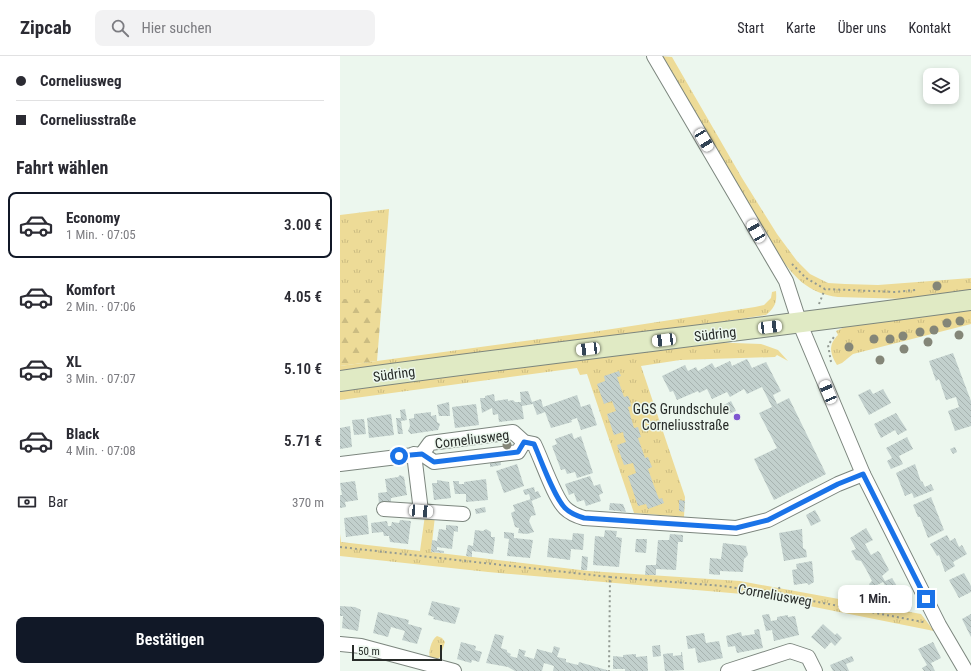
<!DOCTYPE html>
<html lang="de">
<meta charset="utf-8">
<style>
body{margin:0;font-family:"Roboto Condensed",sans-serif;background:#f2f2f3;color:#2b2b33;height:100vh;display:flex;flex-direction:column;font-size:15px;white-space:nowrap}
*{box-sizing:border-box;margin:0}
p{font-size:13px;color:#7c7c81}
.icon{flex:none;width:22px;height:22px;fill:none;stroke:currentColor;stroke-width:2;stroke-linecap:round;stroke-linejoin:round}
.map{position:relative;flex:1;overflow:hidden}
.details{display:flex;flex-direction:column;background:#fff;width:340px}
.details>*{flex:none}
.guide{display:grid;align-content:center;height:88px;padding:0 16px;background:#fff}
.buttons{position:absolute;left:583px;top:12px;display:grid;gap:8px}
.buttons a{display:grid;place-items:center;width:36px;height:36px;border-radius:8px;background:#fff;box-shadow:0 2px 6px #0003;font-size:20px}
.scale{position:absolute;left:12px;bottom:10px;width:90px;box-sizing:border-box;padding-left:4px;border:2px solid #282c29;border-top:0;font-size:11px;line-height:14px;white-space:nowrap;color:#282c29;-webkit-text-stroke:3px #ecf7ee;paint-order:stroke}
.end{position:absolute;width:18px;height:18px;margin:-9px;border:5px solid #1a73e8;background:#fff;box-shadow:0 0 0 2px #fff}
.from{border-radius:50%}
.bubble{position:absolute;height:28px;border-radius:8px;background:#fff;box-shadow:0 2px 6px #0003;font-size:13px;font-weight:600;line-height:28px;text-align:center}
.car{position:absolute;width:12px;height:24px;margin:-12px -6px;border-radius:5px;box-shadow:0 0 3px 1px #0007;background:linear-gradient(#fff 24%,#345 0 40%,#fff 0 76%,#345 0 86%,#fff 0)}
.guide b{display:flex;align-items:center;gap:14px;height:38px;font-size:15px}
.guide b+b{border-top:1px solid #e1e1e2}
.guide i{width:10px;height:10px;background:#2b2b33}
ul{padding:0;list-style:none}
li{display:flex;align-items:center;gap:12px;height:66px;margin:0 8px 6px;padding:0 8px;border:2px solid transparent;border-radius:8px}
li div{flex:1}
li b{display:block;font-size:15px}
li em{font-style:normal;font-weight:600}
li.selected{border-color:#111827}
li>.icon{width:36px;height:36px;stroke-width:1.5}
h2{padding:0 16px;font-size:18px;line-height:48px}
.pay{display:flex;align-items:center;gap:10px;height:44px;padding:0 16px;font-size:15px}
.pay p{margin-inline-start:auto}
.cta{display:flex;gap:8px;margin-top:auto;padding:8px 16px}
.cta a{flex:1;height:46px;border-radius:8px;background:#111827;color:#fff;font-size:16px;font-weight:600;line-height:46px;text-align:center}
header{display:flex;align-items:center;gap:24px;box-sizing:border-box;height:56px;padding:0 20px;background:#fff;border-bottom:1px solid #e1e1e2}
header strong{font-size:19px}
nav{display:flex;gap:22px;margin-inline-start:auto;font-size:14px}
.search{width:280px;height:36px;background:#f2f2f3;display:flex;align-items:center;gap:10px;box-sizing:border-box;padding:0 14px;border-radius:8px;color:#7c7c81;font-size:15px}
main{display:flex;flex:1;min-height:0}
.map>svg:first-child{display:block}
.grass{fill:url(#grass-tufts)}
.forest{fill:url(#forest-firs)}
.building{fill:url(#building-back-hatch)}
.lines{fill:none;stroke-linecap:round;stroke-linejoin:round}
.minor-casing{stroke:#7c867e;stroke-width:16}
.secondary-casing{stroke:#7c867e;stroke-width:22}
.path{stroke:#929a93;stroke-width:2;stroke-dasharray:2 3;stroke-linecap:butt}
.minor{stroke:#fff;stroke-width:14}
.secondary{stroke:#e0eac4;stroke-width:20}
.tree{fill:#848678}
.route{stroke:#1a73e8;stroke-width:5}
.poi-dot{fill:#7e56d0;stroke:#ecf7ee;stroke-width:1.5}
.labels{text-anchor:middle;stroke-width:3;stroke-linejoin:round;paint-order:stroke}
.street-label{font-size:14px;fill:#282c29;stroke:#ecf7ee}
.poi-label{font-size:14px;fill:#282c29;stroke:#ecf7ee;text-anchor:end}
</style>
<header>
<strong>Zipcab</strong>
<div class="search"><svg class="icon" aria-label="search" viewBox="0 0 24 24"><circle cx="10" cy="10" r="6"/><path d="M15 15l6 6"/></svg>Hier suchen</div>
<nav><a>Start</a><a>Karte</a><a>Über uns</a><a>Kontakt</a></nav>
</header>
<main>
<section class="details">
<div class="guide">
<b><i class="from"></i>Corneliusweg</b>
<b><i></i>Corneliusstraße</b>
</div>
<h2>Fahrt wählen</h2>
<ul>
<li class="selected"><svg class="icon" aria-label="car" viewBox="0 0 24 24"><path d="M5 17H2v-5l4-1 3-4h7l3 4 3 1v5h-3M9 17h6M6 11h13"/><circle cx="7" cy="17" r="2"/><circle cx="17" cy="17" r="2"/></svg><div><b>Economy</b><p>1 Min. · 07:05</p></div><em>3.00 €</em></li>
<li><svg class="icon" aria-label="car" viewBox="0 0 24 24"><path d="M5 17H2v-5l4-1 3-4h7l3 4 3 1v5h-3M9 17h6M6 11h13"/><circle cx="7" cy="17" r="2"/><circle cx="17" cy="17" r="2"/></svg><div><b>Komfort</b><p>2 Min. · 07:06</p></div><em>4.05 €</em></li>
<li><svg class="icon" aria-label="car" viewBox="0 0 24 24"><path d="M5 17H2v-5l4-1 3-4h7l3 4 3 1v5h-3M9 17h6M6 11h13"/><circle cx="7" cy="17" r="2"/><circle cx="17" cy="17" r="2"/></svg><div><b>XL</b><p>3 Min. · 07:07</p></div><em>5.10 €</em></li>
<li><svg class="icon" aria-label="car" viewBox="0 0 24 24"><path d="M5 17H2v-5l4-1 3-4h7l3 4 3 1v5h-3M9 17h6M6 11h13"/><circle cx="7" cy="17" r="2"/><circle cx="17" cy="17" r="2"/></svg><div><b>Black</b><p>4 Min. · 07:08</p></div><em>5.71 €</em></li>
</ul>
<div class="pay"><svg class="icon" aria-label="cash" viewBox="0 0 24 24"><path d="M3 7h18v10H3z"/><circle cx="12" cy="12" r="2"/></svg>Bar<p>370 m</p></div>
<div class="cta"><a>Bestätigen</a></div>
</section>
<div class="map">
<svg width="631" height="615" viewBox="0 0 631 615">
<defs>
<pattern id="grass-tufts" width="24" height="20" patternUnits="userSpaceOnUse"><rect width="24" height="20" fill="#eddb97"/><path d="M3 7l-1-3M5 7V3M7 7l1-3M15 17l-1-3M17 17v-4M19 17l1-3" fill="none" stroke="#cbbc82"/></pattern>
<pattern id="forest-firs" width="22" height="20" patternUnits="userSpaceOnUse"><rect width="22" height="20" fill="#eddb97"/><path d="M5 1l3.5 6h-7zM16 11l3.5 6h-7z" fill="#cbbc82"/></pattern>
<pattern id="building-back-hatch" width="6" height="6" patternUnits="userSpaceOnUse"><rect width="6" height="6" fill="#c2d0cd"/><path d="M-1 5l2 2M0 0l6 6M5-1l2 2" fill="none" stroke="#a7b3b0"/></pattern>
</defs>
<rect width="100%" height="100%" fill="#ecf7ee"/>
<!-- grass -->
<g class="grass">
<path d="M319,0L332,1L402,122L437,178L457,205L470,218L488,227L505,228L538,229L631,222V236L567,243L498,241C464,237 450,216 432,189Z"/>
<path d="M49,153L42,243H0V159Z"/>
<path d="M436,235C437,247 435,251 426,259L291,280L0,319V310L259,275L415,251L424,249L431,242L432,236Z"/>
<path d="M631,252V268L513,298L502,307L497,309C490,297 488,289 498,279L496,275L507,270Z"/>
<path d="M368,286L421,288L438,294L448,305L437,299L435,301L340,304L301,310L345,441L344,461L294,457L247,318L240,319L237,312L0,344V331Z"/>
<path d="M85,459L95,460L91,496L249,515L400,525L581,558L594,575L414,539L148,516L0,500V478L1,486L80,495Z"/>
<path d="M97,580L102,582L105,586L100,601L96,604L90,603C88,596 91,584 97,580Z"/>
</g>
<!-- forest -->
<path class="forest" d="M0,243H42L37,305L0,310Z"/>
<!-- building -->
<g class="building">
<path d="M613,297L631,345V370L615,375L608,355L619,351L616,341L606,344L599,323L596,325L589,305Z"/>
<path d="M407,303L412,312L426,306L441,335L433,339L437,348L449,342L486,418L434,444L414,403L437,392L419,357L432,351L422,331L407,338L404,333L390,341L387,336L372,343L367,333L359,337L358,335L337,344L333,335L330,336L322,320L345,309L348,315L356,311L358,315L372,307L375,312L390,305L392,310Z"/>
<path d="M279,315L281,320L277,321L284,341L288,340L290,345L291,350L288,351L294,372L298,371L301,381L298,382L305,402L308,401L312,411L308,413L315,433L319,443L322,442L324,447L308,453L306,448L298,450L288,420L296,417L293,407L284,409L277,389L286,386L284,381L283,376L274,379L267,358L276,355L272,345L264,348L257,328L265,325L264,320Z"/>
<path d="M530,333L533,338L543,333L551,347L529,359L518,339Z"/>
<path d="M188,335L192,346L201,343L203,351L237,339L241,351L250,348L257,369L241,374L237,362L231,364L232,366L211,372L205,356L197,359L193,348L182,350L184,363L159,366L158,358L153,359L152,352L142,357L140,342H145V340L154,338L155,345L168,343V345L173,344L175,346H181L180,336Z"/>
<path d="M391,345L396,355L386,359L382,350Z"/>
<path d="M109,346L110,360H99L97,349Z"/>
<path d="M136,348L139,369L115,372L112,351Z"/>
<path d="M65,353L67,364L61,365L63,378H58L56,362H61L60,354Z"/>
<path d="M91,356V360L96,359L97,366L100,368L98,374L71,378L68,375L70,370L69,363L74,362V358Z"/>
<path d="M556,357L567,374L558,379L555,374L541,382L534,368Z"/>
<path d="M51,358L54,379L29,382L27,362Z"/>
<path d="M24,363L26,378L14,379L12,364Z"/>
<path d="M10,370L12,391L0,393V372Z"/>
<path d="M232,377L234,383L241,380L253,417L237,422L235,416L227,418L225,413L221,414L212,390L217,388L215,383Z"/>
<path d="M567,381L573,393L559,400L563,408L551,413L547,405L552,402L546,392Z"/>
<path d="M615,391L617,396L613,398L610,393Z"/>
<path d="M160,404L161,409L150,411V405Z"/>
<path d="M177,408L184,430L164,437L156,415Z"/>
<path d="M575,408L581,426L582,425L585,431L591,428L594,434L574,442L572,437L565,440L556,417Z"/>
<path d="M60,419L64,421L67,439L51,442V448H39L38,437L47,436L45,423L58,421Z"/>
<path d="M250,420L254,430L260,428L263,437L259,439L261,445L246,450L244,444L237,446L234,437L229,439L225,428Z"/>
<path d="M146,423L148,444L126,446V438H115L113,425H119V428H124V426Z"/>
<path d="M97,424L109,426L111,442L94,444L92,427H97Z"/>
<path d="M15,425L18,444L5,446L6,451L0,452V439H2L0,427Z"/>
<path d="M194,431L195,436L198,435L201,441L191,445L189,438L185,439L183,434Z"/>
<path d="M591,441L604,474L588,482L580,461H578L573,449Z"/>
<path d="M191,443L196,459L191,460L189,465L194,476L187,478L178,477L179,472L175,471L171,457L175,455L173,449Z"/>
<path d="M339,444L345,445L344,456L339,455Z"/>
<path d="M270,447L283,448L286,456L269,454Z"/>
<path d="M145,451L146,456L136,458L135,453Z"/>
<path d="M475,454L481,465L471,470L466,459Z"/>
<path d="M27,459L29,478L6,481L4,462Z"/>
<path d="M60,464L71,465L68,488L50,486L49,480H44L43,476L32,477L31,467L47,465L48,470H51L52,466L59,467Z"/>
<path d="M106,469L118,470V476L114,475L112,493L97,491V494L104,495V497L91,496L92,484L97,485L99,473L106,474Z"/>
<path d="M526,472L533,484L525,488L531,499L538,495L540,497L549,514L542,520L545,525L552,522L563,540L565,539L572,552L565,555L559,543L551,547L541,543L546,531L543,526L531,532L529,528L532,525L527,515L521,505L516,504L511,495L516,493L510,482Z"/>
<path d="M146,473L151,476V481H155L153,498L132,495V501L126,500L128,489L133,490L135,474L143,475Z"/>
<path d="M462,473L463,492L466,494L467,501L444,505L439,477Z"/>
<path d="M265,474L277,475L276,481L282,482L279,511L253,509L255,480L264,481Z"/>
<path d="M164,476L174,477V482L193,484L190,502L167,500L169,483L164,482Z"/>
<path d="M233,477L244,478L243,494L231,493L230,504L207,501L209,482L232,484Z"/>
<path d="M330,478L343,479V486H338L336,514L316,513V519H305L306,509H316L318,484H329Z"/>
<path d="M607,479L610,485L615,482L619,491L622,489L627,498L613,506L615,510L605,516L599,499L597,500L590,488Z"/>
<path d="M296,483H307L306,497L295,496Z"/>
<path d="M383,487L406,490L408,499L404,503L403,516L380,515V519L369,518L370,502L381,503Z"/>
<path d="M242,500L248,501L247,514H241Z"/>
<path d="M472,505L474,526L469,529L467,527L454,529L452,514L457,513L456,508Z"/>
<path d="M624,517L631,530V536L619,542L609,524Z"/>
<path d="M92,545L120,552L115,568L93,563L94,561L88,559Z"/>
<path d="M0,550L15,551L21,554L18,575L2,572L3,560H0Z"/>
<path d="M38,556L69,564L68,568L82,572L77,588L62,584L65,575L51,571L48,581L33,577Z"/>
<path d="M429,558L431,565L437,564V561L448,559V561L455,560L459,579L434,585L432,574L426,575L422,559Z"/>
<path d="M631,558V581L622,563Z"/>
<path d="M483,568L495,579L497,577L502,582L495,590L491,586L485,593L471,581Z"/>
<path d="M419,573L423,592L397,597L395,590L388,591L386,580L401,576L402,580L415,578L414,574Z"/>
<path d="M364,577L366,587L379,585L383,602L358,607L355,592L348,593L346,580Z"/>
<path d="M155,578L164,580L161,592L167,594V596L171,598L170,600L177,602L179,593L186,595L184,600L194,603L197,593L212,597L214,590L220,592L217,601L226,603V606L238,609L239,606L270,615H213L214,610L204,607L202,615H175L168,611L146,607Z"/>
<path d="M121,586L136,590L135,594L142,596L139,606L132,604L131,607L117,603Z"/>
<path d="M593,586L601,602L591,607L595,615H584L582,612L587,609L578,593Z"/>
<path d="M320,589L321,600L313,601L312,590Z"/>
<path d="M341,596H342L344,614L325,615L323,598L333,597V600L341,599Z"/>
<path d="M296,598V601L307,600L308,615H285V613H273V600L283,601V599Z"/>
<path d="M512,600L514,605L506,608L509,615H493L490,609Z"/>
</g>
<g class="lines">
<defs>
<g id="minor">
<path d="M314,0L446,225L460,268L523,418L599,569L626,615"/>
<path d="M74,398L81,455"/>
<path d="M82,398L90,387L173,376L184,386L194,388C202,404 214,441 225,452C231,458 237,460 244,462L396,472L428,464L498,428L523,418"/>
<path d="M0,408L82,398L94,406L178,396L184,386"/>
<path d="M44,453L123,458"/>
<path d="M0,588L21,590L114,615"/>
<path d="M388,615L450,595L468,601L475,615"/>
</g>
<path id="secondary" d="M0,325C210,296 421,273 631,244"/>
</defs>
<!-- minor casing -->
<use href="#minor" class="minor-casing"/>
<!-- secondary casing -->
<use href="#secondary" class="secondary-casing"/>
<!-- path -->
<g class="path">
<path d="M452,208L466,222L485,233L555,236L576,234"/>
<path d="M479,248L485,233"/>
<path d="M491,306L488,289L494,281L493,279"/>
<path d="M0,491L270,521L269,615"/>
<path d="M270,521L383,530L441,539L583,566"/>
<path d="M439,531L441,539"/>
</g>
<!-- minor -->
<use href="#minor" class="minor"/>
<!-- secondary -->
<use href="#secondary" class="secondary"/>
</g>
<!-- trees -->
<g class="tree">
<circle cx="597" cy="230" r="4.5"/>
<circle cx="620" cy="265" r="4.5"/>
<circle cx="607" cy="267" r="4.5"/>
<circle cx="594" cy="274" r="4.5"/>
<circle cx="580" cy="276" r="4.5"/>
<circle cx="619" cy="279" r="4.5"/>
<circle cx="563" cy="280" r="4.5"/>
<circle cx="534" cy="283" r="4.5"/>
<circle cx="550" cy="283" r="4.5"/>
<circle cx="588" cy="286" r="4.5"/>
<circle cx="509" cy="291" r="4.5"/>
<circle cx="564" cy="293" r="4.5"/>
<circle cx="540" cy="304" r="4.5"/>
<circle cx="167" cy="389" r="4.5"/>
</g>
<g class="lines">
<!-- route -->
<path class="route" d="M59,400L82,398L94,406L178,396L184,386L194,388C201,404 214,441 225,452C231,458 237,460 244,462L396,472L428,464L498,428L523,418L586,543"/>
</g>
<!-- markers -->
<circle class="poi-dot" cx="397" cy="361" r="4"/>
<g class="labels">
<!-- street labels -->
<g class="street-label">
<text transform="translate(375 278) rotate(-7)" y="5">Südring</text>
<text transform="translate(54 318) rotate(-8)" y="5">Südring</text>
<text transform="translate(132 383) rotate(-7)" y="5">Corneliusweg</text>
<text transform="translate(435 539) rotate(10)" y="5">Corneliusweg</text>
</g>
<!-- poi labels -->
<g class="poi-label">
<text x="389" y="358">GGS Grundschule<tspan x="389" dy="16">Corneliusstraße</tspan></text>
</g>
</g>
</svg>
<div class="buttons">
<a><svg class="icon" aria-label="layers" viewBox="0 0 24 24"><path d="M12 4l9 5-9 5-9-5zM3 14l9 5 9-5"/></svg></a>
</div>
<div class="scale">50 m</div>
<i class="end from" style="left:59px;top:400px"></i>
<i class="end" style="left:586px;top:543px"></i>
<div class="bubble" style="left:498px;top:529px;width:74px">1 Min.</div>
<i class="car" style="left:364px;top:84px;rotate:149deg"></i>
<i class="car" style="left:416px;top:175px;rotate:330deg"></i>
<i class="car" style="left:430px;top:271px;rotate:83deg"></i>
<i class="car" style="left:324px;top:284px;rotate:263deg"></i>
<i class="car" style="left:248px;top:293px;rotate:263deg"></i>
<i class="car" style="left:488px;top:336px;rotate:337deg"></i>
<i class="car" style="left:81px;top:455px;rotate:94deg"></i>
</div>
</main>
